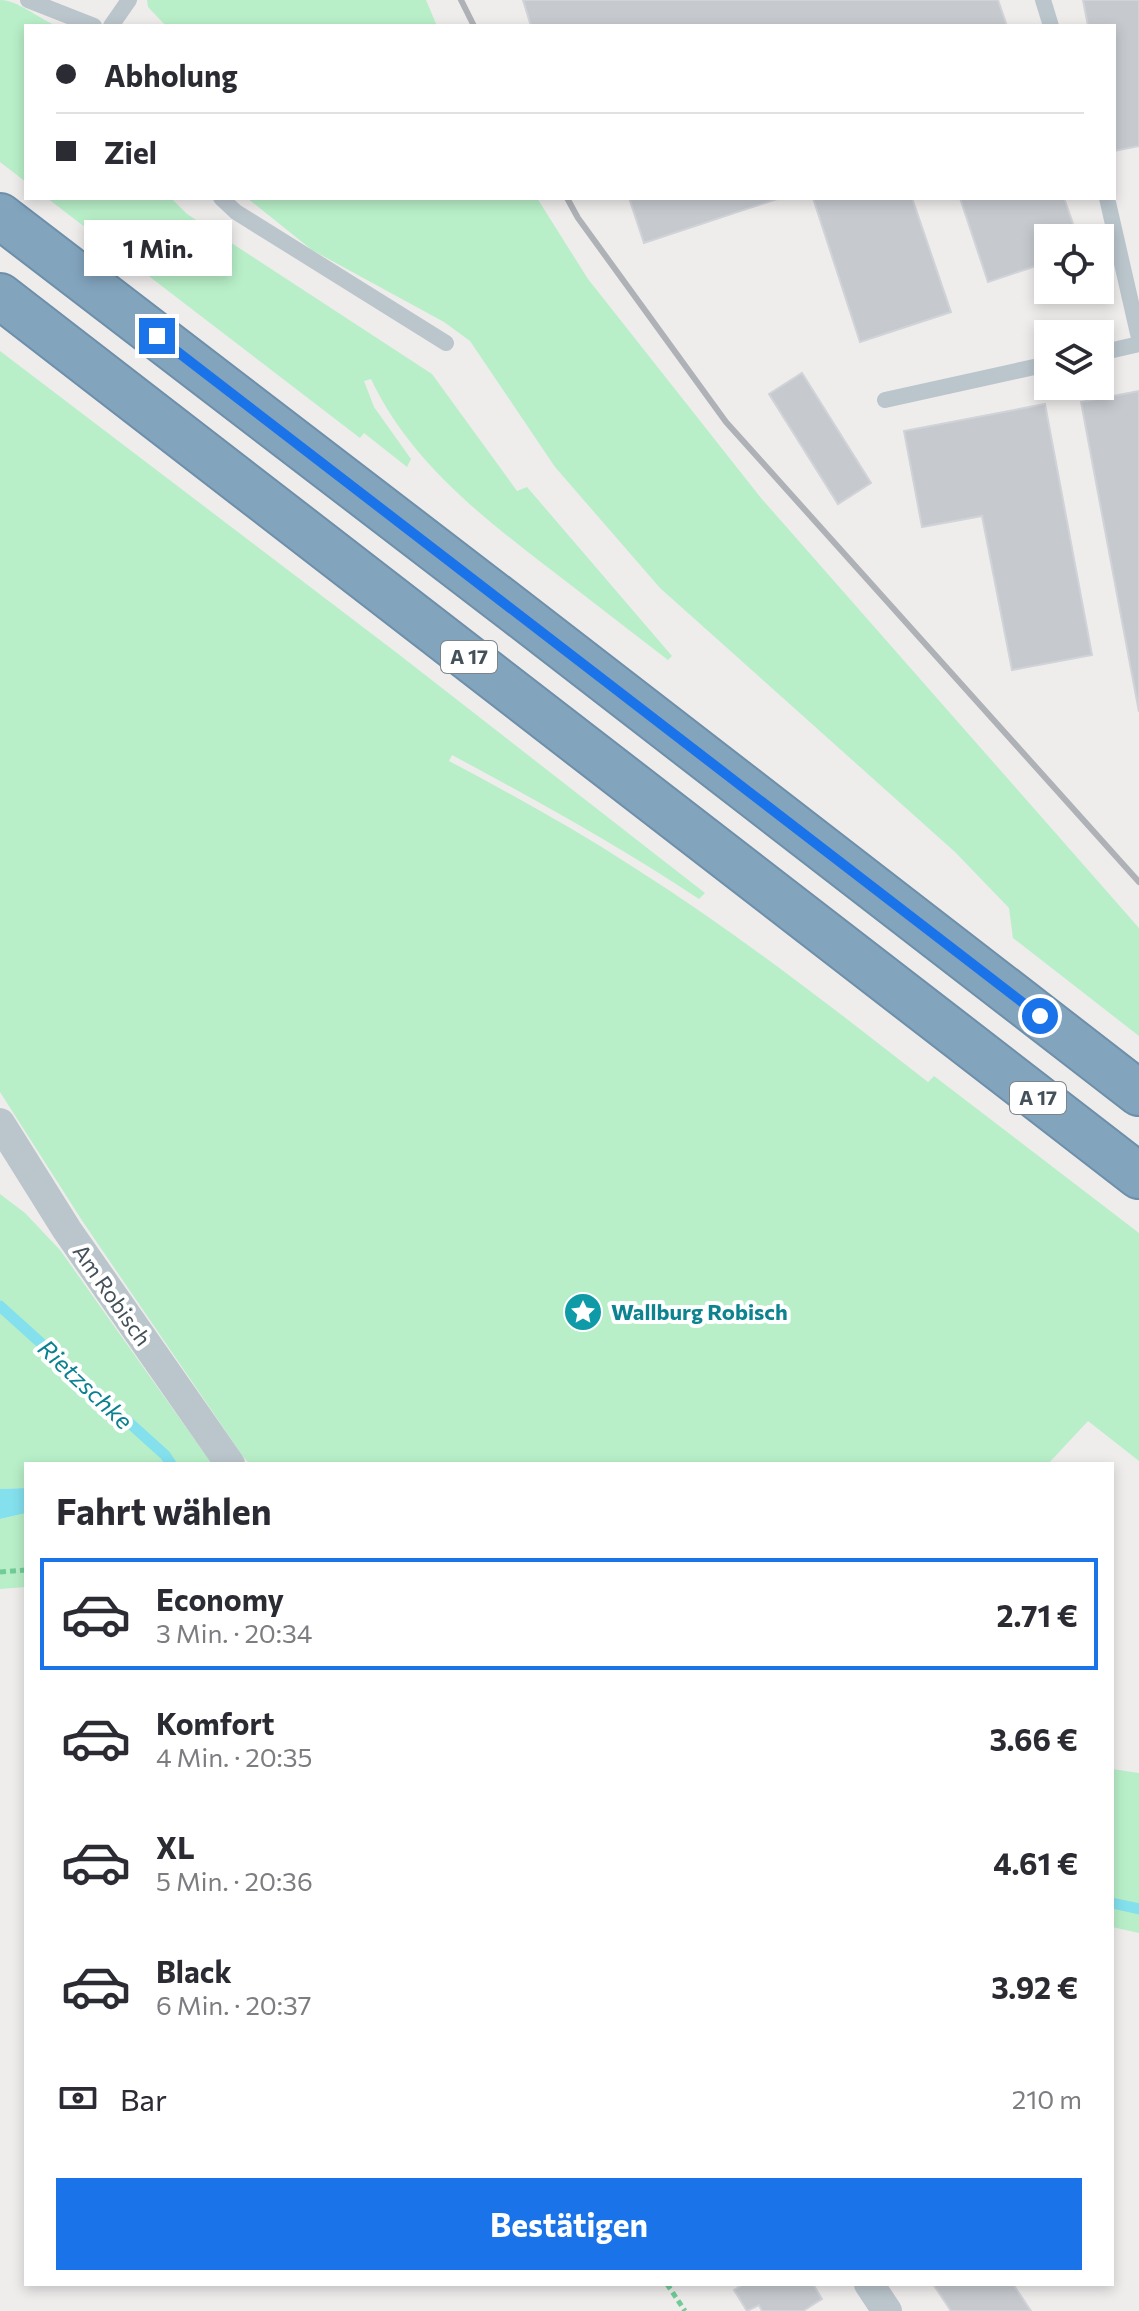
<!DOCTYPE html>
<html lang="de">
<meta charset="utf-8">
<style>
body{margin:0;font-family:Commissioner,sans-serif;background:#f7f7f7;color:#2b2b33;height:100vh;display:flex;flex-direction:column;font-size:30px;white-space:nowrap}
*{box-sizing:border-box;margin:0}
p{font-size:26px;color:#7c7c81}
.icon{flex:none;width:44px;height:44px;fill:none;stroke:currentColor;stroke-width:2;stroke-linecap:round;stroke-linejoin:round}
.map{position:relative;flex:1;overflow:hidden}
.details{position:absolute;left:24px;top:1462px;width:1090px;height:824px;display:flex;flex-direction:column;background:#fff;border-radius:0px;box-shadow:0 4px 12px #0003}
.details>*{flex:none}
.hud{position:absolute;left:24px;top:24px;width:1092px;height:176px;border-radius:0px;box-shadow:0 4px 12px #0003;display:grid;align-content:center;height:176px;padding:0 32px;background:#fff}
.buttons{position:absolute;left:1034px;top:224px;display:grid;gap:16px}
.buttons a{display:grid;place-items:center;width:80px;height:80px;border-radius:0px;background:#fff;box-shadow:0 4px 12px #0003;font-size:40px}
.end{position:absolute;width:36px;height:36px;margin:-18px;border:10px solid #1a73e8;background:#fff;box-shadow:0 0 0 4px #fff}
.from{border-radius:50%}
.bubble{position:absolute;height:56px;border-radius:0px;background:#fff;box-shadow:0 4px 12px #0003;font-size:26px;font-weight:700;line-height:56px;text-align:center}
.hud b{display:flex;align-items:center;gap:28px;height:76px;font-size:30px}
.hud b+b{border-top:2px solid #e1e1e2}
.hud i{width:20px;height:20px;background:#2b2b33}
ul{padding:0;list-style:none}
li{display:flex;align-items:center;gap:24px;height:112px;margin:0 16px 12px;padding:0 16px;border:4px solid transparent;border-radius:0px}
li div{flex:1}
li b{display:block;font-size:30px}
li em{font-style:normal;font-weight:700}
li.active{border-color:#1a73e8}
li>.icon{width:72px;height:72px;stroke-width:1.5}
h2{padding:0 32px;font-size:36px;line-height:96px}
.pay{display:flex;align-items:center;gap:20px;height:88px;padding:0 32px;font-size:30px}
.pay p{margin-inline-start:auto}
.primary-button{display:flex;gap:16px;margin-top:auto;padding:16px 32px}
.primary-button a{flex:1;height:92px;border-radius:0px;background:#1a73e8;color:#fff;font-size:32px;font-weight:700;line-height:92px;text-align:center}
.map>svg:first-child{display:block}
.green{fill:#b8efc8}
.water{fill:#84e0ed}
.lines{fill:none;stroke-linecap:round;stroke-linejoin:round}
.stream{stroke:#84e0ed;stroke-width:11}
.building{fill:#c6cacf;stroke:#d0d3d8;stroke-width:2}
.motorway-casing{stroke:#6d8fa9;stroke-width:48}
.path{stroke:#70cd97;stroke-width:5;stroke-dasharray:6 4;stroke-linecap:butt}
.service{stroke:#bac5cc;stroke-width:16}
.minor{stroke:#bac5cc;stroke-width:30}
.motorway{stroke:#82a4bd;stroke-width:44}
.rail{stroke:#aeb2b7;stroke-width:6}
.route{stroke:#1a73e8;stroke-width:10}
.labels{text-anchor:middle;stroke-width:8;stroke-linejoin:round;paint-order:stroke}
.shield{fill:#fff;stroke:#7c858c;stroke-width:2}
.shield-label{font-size:20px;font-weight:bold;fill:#44515a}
.street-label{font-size:22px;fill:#44515a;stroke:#fff}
.culture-label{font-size:22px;font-weight:bold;fill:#0d838f;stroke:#fff;text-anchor:start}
.water-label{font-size:24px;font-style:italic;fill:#0a8091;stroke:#fff}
</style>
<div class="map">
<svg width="1139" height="2311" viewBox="0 0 1139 2311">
<rect width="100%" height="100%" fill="#efecec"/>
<!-- green -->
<g class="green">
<path d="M0,0C18,0 39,19 57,26H26V182L0,162Z"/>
<path d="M147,0H426L437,26H166L148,7Z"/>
<path d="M47,198H171L187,214L432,374L517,491L527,487L672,656L668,660C627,629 587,597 546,566C477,513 409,459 371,379L364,381L374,407L411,459L407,467L364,433L360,438Z"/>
<path d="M247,198H537L588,279L761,498L1139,928V1036L1013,938L1009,908L955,852L660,588L555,467L470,341L444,322L312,250Z"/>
<path d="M0,351L397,653L705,893L699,899C619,846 536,800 452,755L449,761C511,794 573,828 633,867C736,932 832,1007 928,1082L934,1076L1139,1233V1461L1088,1421L1048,1464H250L244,1458L83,1222L0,1092Z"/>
<path d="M0,1194L25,1213L60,1250L212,1464H26V1488L0,1489Z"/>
<path d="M26,1513V1587L0,1589V1519Z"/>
<path d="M1112,1769L1139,1773V1933L1112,1927Z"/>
</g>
<!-- water -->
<path class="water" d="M26,1488V1513L0,1519V1489Z"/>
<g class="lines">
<!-- stream -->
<g class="stream">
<path d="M0,1306L165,1455L171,1464"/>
<path d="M1112,1903L1139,1909"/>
</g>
</g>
<!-- building -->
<g class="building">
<path d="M523,0H998L1007,26H531Z"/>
<path d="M1083,0H1139V146L1114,151V26H1088Z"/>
<path d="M629,198H780L644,243Z"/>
<path d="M813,198H912L951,312L860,342Z"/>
<path d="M960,198H1064L1078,238H1048V262L988,282Z"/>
<path d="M802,373L871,483L838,504L769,394Z"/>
<path d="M1139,391V712L1081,402Z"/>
<path d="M1045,404L1092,655L1012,670L982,516L922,527L904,431Z"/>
<path d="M744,2284H813L822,2299L803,2311H762L759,2305L747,2311L734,2290Z"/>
<path d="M933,2284H1013L1031,2311H951Z"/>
</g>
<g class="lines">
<defs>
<g id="motorway">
<path d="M0,216L518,613L1139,1093"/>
<path d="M0,296L1139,1176"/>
</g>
</defs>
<!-- motorway casing -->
<use href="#motorway" class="motorway-casing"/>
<!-- path -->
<g class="path">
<path d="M0,1572L26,1570"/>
<path d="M667,2284L685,2311"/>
</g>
<!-- service -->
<g class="service">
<path d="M28,0L94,26"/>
<path d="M1043,0L1051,26"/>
<path d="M111,26L129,0"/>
<path d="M221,198L236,212L446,343"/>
<path d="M1107,198L1139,338"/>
<path d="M1100,353L1139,344"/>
<path d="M885,400L1048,364"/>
</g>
<!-- minor -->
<g class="minor">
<path d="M0,1123L67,1230L230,1464"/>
<path d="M869,2284L887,2311"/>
</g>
<!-- motorway -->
<use href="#motorway" class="motorway"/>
<!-- rail -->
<g class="rail">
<path d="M461,0L474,26"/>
<path d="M567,198L578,218L726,422L1139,882"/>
</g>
</g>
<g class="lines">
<!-- route -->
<path class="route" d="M157,336L1040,1016"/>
</g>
<!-- icons -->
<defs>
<symbol id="sight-disc" viewBox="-11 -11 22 22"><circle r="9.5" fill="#0f9aa8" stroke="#fff"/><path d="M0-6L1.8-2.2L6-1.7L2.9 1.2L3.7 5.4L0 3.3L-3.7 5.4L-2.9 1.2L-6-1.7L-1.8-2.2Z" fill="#fff"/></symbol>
</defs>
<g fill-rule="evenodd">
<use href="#sight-disc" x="561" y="1290" width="44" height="44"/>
</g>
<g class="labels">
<!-- shield labels -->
<g class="shield">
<rect x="441" y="641" width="56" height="32" rx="6"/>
<rect x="1010" y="1082" width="56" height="32" rx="6"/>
</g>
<g class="shield-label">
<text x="469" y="664">A 17</text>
<text x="1038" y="1105">A 17</text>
</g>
<!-- street labels -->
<g class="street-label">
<text transform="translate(112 1295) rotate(55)" y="8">Am Robisch</text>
</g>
<!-- culture labels -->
<g class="culture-label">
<text x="611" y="1320">Wallburg Robisch</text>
</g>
<!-- water labels -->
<g class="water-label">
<text transform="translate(85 1385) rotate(43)" y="8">Rietzschke</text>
</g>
</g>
</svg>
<div class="buttons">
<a><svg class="icon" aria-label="locate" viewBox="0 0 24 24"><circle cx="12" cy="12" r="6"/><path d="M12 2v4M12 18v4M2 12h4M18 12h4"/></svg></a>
<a><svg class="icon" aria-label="layers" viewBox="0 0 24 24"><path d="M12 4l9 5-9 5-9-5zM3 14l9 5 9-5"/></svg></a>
</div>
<i class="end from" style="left:1040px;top:1016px"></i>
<i class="end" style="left:157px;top:336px"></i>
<div class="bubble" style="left:84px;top:220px;width:148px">1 Min.</div>
<div class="hud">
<b><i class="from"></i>Abholung</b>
<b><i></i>Ziel</b>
</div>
<section class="details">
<h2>Fahrt wählen</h2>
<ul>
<li class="active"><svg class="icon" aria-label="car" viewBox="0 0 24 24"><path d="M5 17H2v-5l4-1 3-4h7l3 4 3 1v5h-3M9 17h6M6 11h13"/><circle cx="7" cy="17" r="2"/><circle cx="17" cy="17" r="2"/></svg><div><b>Economy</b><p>3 Min. · 20:34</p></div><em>2.71 €</em></li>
<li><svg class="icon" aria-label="car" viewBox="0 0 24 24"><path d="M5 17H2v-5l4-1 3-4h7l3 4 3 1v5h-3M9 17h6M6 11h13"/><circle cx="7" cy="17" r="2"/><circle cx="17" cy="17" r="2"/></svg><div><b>Komfort</b><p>4 Min. · 20:35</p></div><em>3.66 €</em></li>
<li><svg class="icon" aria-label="car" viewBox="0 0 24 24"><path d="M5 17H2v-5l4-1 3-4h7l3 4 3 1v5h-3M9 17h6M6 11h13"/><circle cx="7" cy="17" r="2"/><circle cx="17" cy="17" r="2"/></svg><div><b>XL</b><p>5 Min. · 20:36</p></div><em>4.61 €</em></li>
<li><svg class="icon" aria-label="car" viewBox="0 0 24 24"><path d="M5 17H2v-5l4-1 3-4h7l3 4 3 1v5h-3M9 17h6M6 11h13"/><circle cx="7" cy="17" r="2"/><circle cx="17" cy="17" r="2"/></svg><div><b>Black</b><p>6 Min. · 20:37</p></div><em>3.92 €</em></li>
</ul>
<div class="pay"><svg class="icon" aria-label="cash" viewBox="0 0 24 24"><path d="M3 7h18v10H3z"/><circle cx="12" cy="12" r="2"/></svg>Bar<p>210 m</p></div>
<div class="primary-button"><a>Bestätigen</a></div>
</section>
</div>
